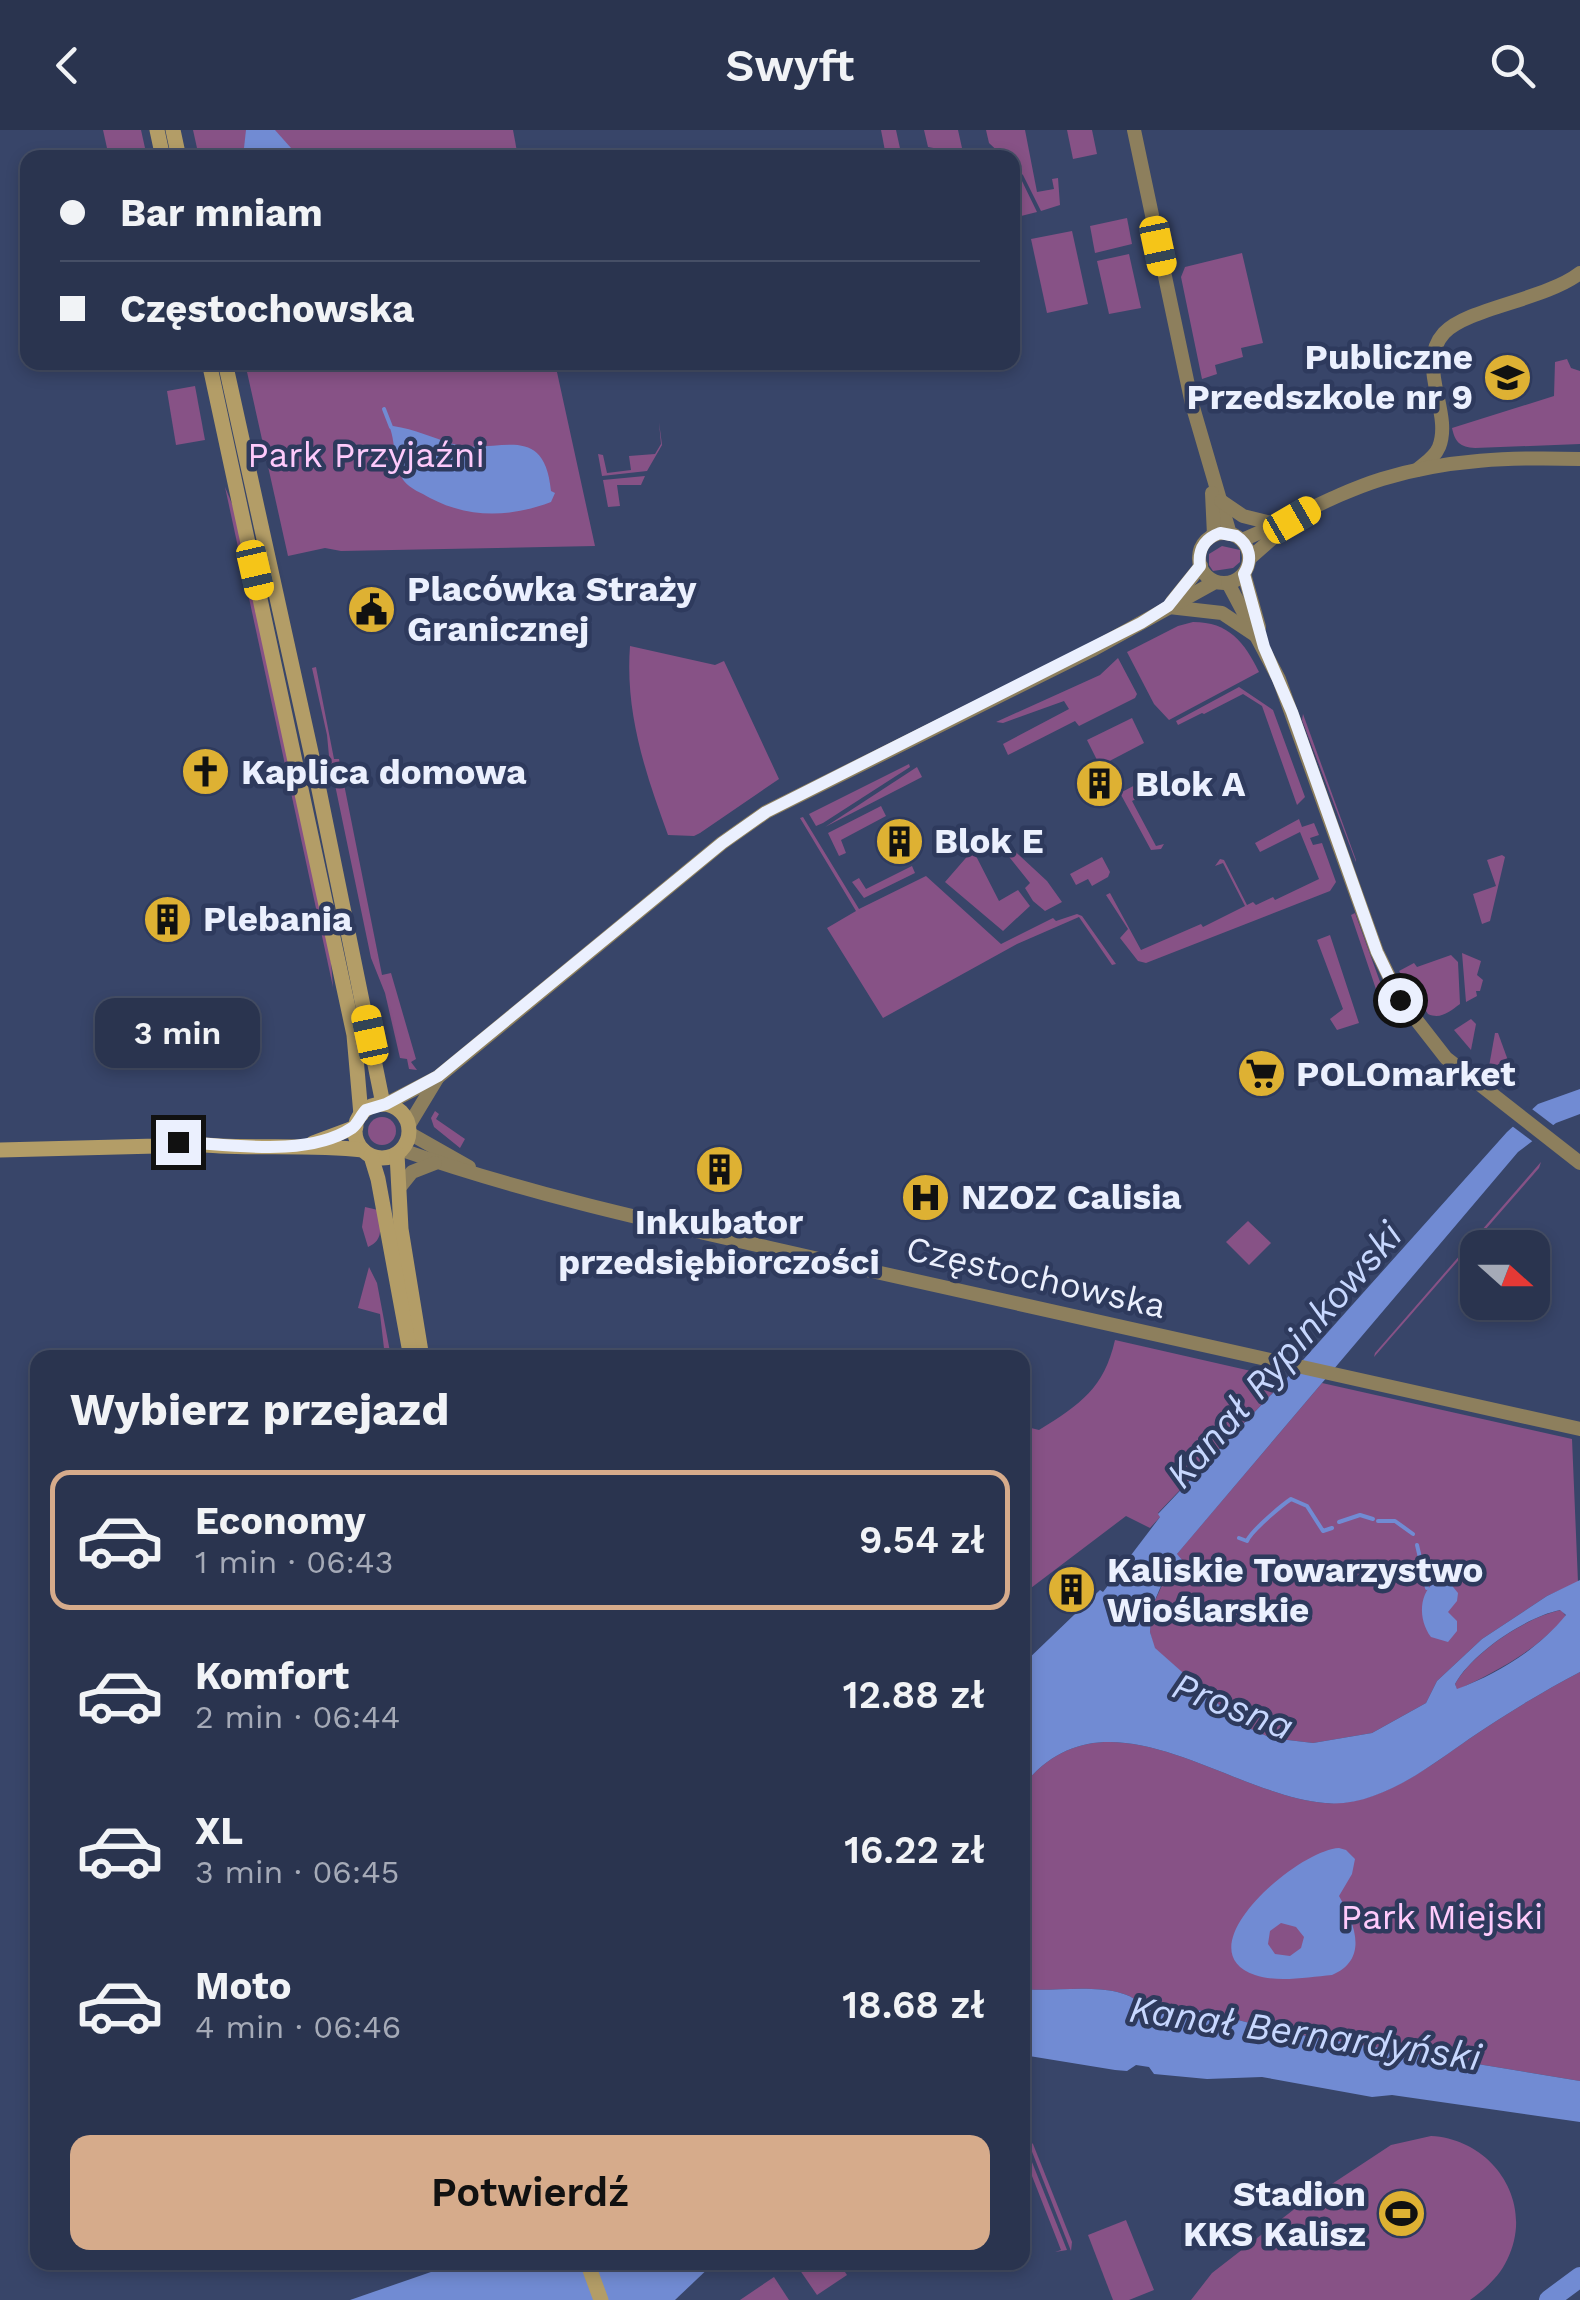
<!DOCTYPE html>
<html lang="pl">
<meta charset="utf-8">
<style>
body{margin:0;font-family:"Work Sans",sans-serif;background:#363f59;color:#f1f3f6;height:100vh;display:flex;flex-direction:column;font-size:38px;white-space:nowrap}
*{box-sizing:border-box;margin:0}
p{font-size:32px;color:#a5aab7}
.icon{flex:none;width:55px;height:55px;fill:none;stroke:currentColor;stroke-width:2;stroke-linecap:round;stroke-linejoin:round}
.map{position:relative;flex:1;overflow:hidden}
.panel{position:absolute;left:30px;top:1220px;width:1000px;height:920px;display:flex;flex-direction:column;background:#2a344f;border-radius:20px;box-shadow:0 5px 15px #0003,0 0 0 2px #464f66}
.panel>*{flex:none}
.banner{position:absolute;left:20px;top:20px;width:1000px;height:220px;border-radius:20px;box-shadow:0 5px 15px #0003,0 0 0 2px #464f66;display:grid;align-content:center;height:220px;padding:0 40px;background:#2a344f}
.needle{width:65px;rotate:111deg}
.fabs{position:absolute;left:1460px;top:1100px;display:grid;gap:20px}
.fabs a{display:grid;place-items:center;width:90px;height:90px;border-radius:20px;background:#2a344f;box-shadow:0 5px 15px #0003,0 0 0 2px #464f66;font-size:50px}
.end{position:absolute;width:45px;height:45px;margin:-22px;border:12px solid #ebf0fe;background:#111;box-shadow:0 0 0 5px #111}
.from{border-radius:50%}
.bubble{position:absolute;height:70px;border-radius:20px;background:#2a344f;box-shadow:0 5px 15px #0003,0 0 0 2px #464f66;font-size:32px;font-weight:600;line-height:70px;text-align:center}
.car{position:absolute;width:30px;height:60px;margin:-30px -15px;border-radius:12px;box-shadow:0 0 8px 2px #0007;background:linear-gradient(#f5c518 24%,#345 0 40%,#f5c518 0 76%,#345 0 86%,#f5c518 0)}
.banner b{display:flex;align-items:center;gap:35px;height:95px;font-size:38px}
.banner b+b{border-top:2px solid #464f66}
.banner i{width:25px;height:25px;background:#f1f3f6}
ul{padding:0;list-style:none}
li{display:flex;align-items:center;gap:30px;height:140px;margin:0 20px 15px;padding:0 20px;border:5px solid transparent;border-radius:20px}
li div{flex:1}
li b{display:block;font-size:38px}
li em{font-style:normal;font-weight:600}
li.active{border-color:#d6ab8b}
li>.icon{width:90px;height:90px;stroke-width:1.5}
h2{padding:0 40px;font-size:45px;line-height:120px}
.button{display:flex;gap:20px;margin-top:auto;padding:20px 40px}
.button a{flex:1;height:115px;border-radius:20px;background:#d6ab8b;color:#111;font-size:40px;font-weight:600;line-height:115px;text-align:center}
header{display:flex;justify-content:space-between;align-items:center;height:130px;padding:0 40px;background:#2a344f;font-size:45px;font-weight:600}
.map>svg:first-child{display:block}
.green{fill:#875286}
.water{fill:#718bd3;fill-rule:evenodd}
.pier{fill:#384569}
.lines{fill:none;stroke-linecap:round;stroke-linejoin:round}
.stream{stroke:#718bd3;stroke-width:4}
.river{stroke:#718bd3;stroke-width:20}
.tertiary{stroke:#8d7f5d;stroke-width:14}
.secondary{stroke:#b39d67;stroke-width:15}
.route{stroke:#ebf0fe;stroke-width:12}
.labels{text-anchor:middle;stroke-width:9;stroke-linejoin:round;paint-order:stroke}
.poi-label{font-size:35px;font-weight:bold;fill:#ebf0fe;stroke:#2e3a5d;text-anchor:start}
.park-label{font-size:35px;fill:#fecafb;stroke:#2e3a5d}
.street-label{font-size:35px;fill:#ebf0fe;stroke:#2e3a5d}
.water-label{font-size:38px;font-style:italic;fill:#c7d7fe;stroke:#2e3a5d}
</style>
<header><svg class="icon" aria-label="back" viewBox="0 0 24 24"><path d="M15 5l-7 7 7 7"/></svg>Swyft<svg class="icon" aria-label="search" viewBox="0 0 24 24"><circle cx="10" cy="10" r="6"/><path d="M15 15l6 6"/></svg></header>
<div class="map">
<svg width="1580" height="2170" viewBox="0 0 1580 2170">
<rect width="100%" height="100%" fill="#384569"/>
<!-- green -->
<g class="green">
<path d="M103,0H141L147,27H109Z"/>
<path d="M193,0H513L518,27H199Z"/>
<path d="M881,0H896L901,23L886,26Z"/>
<path d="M924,0H958L964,27L955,22L928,17Z"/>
<path d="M986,0H1025L1037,62L1054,59L1052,49L1058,48L1060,75L1041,81L1023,45L1013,35L1012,28L1004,27L989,13Z"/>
<path d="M1067,0H1092L1097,24L1073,29Z"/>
<path d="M1013,41L1021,49L1037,82L1013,88V76L1019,74Z"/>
<path d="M1127,88L1132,114L1095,123L1090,96Z"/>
<path d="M1072,101L1088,174L1047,183L1031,109Z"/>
<path d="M1242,123L1263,213L1241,218L1243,227L1215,235L1217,244L1202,249L1181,147L1185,137Z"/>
<path d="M1129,124L1141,178L1109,184L1097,131Z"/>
<path d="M1567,229L1571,238L1580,241V314L1475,318C1460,317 1455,312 1452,298L1554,266L1555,232Z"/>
<path d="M245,233H555L595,416L341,421L325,418L288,426Z"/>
<path d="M195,256L205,310L176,315L167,261Z"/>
<path d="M659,292L662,315L647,341L602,346L598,324L603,325L607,343L631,340L629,326L655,324L661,314Z"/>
<path d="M645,346L641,355H617L620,376L608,377L603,350Z"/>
<path d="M225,357L235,381L330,820L333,857Z"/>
<path d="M1222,416L1240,420V432L1233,438L1213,441L1209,435V424Z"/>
<path d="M1193,492C1229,492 1244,512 1259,542L1169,590L1154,574L1127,522L1178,496Z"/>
<path d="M630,516L715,535L724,531L779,649L700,703L694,706L668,705C645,642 625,583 630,516Z"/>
<path d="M1118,528L1137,564L1135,568L1079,596L1075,591L1008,625L1003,614L1069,579L1064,571L1003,593L996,592L1100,545Z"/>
<path d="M316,537L334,629H339L382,845L391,843L416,929L411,932L417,940L409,939L407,929L400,928L385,863L371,828L329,626L327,605L312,538Z"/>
<path d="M1239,557L1273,580L1305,667L1297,675L1262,576L1243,564L1204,584L1202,583L1178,595L1176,591Z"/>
<path d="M1303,584L1356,730V732L1302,590Z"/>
<path d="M1132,588L1144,613L1100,636L1087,610Z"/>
<path d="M909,634L910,637L823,693L816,696L809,684Z"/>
<path d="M917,637L922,647L825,697Z"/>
<path d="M1158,643L1164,654L1132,671L1156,716L1164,714L1161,719L1151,720L1120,663Z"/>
<path d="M881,676L886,686L841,710L846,723L839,726L828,703Z"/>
<path d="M803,687L859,779L926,746L1001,814L1053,788L1056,791L1077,784L1082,786L1116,834L1112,835L1079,787L1017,814L883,888L827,798L856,781L800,688Z"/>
<path d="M1299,689L1302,697L1314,693L1319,705L1310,708L1313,715L1322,713L1336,752L1330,761L1146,833L1138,831L1120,808L1128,799L1106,765L1110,763L1141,820L1201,794L1203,797L1245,776L1223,733L1215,736L1220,729L1224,730L1247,775L1253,772L1256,775L1273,767L1275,770L1319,749L1300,702L1260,722L1255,713Z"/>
<path d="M991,699L1047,751L1062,772L1045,781L1033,771L1025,758L1030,753L998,713L980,720L976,726L999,771L1018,760L1030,776L1003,801L945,752Z"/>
<path d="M1502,725L1505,727L1490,791L1482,794L1473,764L1496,756L1487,730Z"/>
<path d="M1102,727L1110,742L1108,747L1092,756L1088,749L1076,755L1070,744Z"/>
<path d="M912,736L915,743L864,768L852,752L859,748L866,759Z"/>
<path d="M1355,783L1383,860L1402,889L1395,898L1384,883L1351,785Z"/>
<path d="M1330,805L1359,893L1337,900L1330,889L1343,879L1317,810Z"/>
<path d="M1462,823L1481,831L1477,845L1483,850L1480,861H1476L1477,866L1466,872Z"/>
<path d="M1451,825L1458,832L1460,874C1450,881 1441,890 1428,884L1399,841L1414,833L1417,837Z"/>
<path d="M1471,889L1476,894L1471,920L1454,900Z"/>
<path d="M1495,903H1498L1514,947L1508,956L1500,954L1488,942Z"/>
<path d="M435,981L439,984L436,989L465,1009L460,1018L434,997L431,988Z"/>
<circle cx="382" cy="1001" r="14"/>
<path d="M1541,1032L1539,1038L1374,1227L1375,1223Z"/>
<path d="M365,1077L378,1080C380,1095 385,1110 368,1117L362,1097Z"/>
<path d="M1248,1091L1271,1113L1249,1135L1226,1112Z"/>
<path d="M369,1137L377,1153L391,1227H385L380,1184L358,1178Z"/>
<path d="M1115,1210L1286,1249L1158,1383L1161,1386L1150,1398L1126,1386L1023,1464V1296L1039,1300C1081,1274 1104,1258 1115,1210Z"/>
<path d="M1322,1253L1572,1309L1578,1452L1547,1466L1482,1509L1437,1551L1426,1573L1372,1603L1313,1613L1271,1608L1242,1595L1154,1518L1150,1502L1152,1477L1176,1425Z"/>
<path d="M1561,1480L1566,1486C1536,1521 1499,1540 1457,1560L1455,1554C1472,1523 1526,1487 1561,1480Z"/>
<path d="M1580,1542V1951L1289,1903L1203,1881L1163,1876L1157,1880L1145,1878C1121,1848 1058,1863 1023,1859V1656C1105,1552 1225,1664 1325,1673C1377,1677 1429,1637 1469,1609C1504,1585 1542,1562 1580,1542Z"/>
<path d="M1431,2006C1492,2009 1536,2072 1507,2130C1499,2147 1485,2159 1470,2170H1191L1212,2143L1297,2077L1391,2015Z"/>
<path d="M1027,2009L1033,2014L1072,2112L1071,2121Z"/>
<path d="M1024,2012L1067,2120L1055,2122L1061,2120L1023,2023Z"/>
<path d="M1126,2090L1154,2160L1129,2170H1113L1088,2105Z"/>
<path d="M795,2133H839L847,2145L817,2165Z"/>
<path d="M774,2147L789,2170H740Z"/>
</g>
<!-- water -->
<g class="water">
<path d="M246,0H275L291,18L290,27H243Z"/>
<path d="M393,296C415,299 433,308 453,314C496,326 544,289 551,361L555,363L551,372C511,387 470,389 430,368C422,363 410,359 404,351C393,335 396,315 390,298Z"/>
<path d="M1580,959V984L1556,993L1518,1022L1177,1424L1182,1430L1161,1456L1152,1477L1150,1502L1155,1518L1242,1595L1271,1608L1313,1613L1372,1603L1426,1573L1437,1551L1482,1509L1547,1466L1580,1450V1542C1542,1562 1504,1585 1469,1609C1429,1637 1377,1678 1325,1673C1225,1664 1105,1552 1023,1656V1534L1100,1460L1103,1462L1160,1387L1158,1384L1286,1249L1507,1002L1538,974ZM1560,1480L1566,1485C1537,1520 1499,1543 1457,1559L1455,1554C1472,1523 1526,1487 1560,1480Z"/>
<path d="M1438,1450L1449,1452L1458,1463L1457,1471L1448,1482L1457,1491V1501L1448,1512L1431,1507C1418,1490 1418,1461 1438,1450Z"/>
<path d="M1339,1718L1346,1720L1355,1729L1352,1744L1339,1766C1354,1792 1370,1829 1332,1845C1309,1847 1277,1853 1255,1845C1182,1820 1297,1720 1339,1718ZM1281,1793L1296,1797L1304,1807L1301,1818L1290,1826L1275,1824L1268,1814L1270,1801Z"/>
<path d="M1023,1859C1058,1863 1121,1848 1145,1878L1157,1880L1163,1876L1203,1881L1289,1903L1580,1951V1992L1392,1965L1372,1967L1262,1947L1207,1949L1154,1944L1149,1937L1136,1935L1127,1941L1115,1940L1023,1925Z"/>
<path d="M457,2133H714L675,2170H350Z"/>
</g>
<!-- pier -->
<path class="pier" d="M1528,976L1557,998L1536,1014L1508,993Z"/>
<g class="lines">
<!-- stream -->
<g class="stream">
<path d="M384,279L391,297"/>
<path d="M1378,1391H1395L1413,1404"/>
<path d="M1339,1392L1360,1385L1373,1389"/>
<path d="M1239,1408L1247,1411C1251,1401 1282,1375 1291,1369L1307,1376L1323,1401L1332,1398"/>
<path d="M1417,1415L1427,1458"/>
</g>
<!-- river -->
<path class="river" d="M1549,2170L1580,2147"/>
<!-- tertiary -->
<g class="tertiary">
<path d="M1134,0L1192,274L1230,404"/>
<path d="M1417,340C1425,333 1435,327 1439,317C1453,282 1415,235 1444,203C1467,178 1545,170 1580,143"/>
<path d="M1212,363L1214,405"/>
<path d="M1221,371L1243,386L1279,395"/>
<circle cx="1224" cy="428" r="25"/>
<path d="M1242,410C1289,391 1334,364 1382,349C1447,329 1513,327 1580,329"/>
<path d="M1250,428L1284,398"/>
<path d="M1244,444L1259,497"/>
<path d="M1228,453L1279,549L1377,822L1400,869L1446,928L1580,1033"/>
<path d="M1172,472L1201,436"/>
<path d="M1169,477L1222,483L1255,505"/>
<path d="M386,974L438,947L722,713L766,682L1092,520L1215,452"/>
<path d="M409,995L438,947"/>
<path d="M409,1003L469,1037"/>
<path d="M402,1020C548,1071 698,1101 849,1136C1092,1192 1336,1245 1580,1299"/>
<path d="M400,1057L412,1042L435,1033"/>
</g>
<!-- secondary -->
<g class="secondary">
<path d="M157,0L163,28"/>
<path d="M173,0L179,28"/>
<path d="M209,232L354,905L361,985"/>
<path d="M225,232L316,645L383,974"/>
<circle cx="382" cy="1001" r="27"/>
<path d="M313,1013L356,997"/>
<path d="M0,1020L157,1016C179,1012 197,1015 220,1016C269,1018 314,1015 363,1020"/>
<path d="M397,1024L401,1099L422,1228"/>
<path d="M371,1026L378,1049L411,1228"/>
<path d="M587,2132L601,2170"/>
</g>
</g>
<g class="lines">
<!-- route -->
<path class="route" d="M178,1012C229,1014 307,1028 352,998C357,995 361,985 366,980L386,974L438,946L722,713L766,682L1141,493L1168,476L1200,436C1198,420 1204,409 1220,403L1236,406C1250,415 1253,430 1244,444L1264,517L1292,582L1377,822L1400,870"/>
</g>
<!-- icons -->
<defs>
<symbol id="school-disc" viewBox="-11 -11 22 22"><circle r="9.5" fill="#deb133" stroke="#2e3a5d"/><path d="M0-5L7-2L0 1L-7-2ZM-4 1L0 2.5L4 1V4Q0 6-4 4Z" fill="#111"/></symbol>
<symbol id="civic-disc" viewBox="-11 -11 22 22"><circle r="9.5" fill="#deb133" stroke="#2e3a5d"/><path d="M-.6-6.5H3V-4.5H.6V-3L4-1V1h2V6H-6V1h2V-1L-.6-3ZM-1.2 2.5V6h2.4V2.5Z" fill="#111"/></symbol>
<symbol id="church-disc" viewBox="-11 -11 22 22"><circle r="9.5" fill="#deb133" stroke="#2e3a5d"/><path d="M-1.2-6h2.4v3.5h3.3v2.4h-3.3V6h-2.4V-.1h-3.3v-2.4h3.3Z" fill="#111"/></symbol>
<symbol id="building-disc" viewBox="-11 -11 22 22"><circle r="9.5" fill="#deb133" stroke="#2e3a5d"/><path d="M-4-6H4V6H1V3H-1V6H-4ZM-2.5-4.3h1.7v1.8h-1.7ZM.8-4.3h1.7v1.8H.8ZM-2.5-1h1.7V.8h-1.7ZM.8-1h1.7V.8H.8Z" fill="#111"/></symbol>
<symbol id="supermarket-disc" viewBox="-11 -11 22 22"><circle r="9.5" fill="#deb133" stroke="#2e3a5d"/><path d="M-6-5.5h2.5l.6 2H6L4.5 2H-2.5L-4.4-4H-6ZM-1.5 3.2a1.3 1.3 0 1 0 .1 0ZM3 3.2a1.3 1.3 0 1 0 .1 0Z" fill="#111"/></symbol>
<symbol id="hospital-disc" viewBox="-11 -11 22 22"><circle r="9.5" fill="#deb133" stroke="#2e3a5d"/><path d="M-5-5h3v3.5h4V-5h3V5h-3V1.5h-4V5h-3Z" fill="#111"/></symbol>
<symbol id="stadium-disc" viewBox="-11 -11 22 22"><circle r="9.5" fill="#deb133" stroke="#2e3a5d"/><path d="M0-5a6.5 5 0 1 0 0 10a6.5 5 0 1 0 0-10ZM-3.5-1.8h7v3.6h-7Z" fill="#111"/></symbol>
</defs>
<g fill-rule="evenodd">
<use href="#school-disc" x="1480" y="220" width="55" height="55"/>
<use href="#civic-disc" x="344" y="452" width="55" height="55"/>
<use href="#church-disc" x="178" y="614" width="55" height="55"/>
<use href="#building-disc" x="1072" y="626" width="55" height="55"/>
<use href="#building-disc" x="872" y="684" width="55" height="55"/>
<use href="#building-disc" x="140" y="762" width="55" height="55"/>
<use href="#supermarket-disc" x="1234" y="916" width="55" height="55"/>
<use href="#building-disc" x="692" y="1012" width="55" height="55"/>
<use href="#hospital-disc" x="898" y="1040" width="55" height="55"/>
<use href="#building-disc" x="1044" y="1432" width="55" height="55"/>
<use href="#stadium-disc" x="1374" y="2056" width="55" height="55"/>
</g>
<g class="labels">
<!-- poi labels -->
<g class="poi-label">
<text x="1473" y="239" text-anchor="end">Publiczne<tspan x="1473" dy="40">Przedszkole nr 9</tspan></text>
<text x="407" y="471">Placówka Straży<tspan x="407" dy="40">Granicznej</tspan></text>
<text x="241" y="654">Kaplica domowa</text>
<text x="1135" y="666">Blok A</text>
<text x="934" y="723">Blok E</text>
<text x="203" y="801">Plebania</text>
<text x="1296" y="956">POLOmarket</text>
<text x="961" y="1079">NZOZ Calisia</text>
<text x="719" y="1104" text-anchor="middle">Inkubator<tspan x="719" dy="40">przedsiębiorczości</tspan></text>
<text x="1107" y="1452">Kaliskie Towarzystwo<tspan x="1107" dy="40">Wioślarskie</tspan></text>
<text x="1366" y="2076" text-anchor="end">Stadion<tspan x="1366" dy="40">KKS Kalisz</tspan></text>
</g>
<!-- park labels -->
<g class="park-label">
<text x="366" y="337">Park Przyjaźni</text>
<text x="1442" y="1799">Park Miejski</text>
</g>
<!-- street labels -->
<g class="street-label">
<text transform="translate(1036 1147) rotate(13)" y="12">Częstochowska</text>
</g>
<!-- water labels -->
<g class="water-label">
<text transform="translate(1284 1225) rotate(-49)" y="13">Kanał Rypinkowski</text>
<text transform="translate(1233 1576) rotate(21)" y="13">Prosna</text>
<text transform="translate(1305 1903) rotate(8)" y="13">Kanał Bernardyński</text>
</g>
</g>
</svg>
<div class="fabs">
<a><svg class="needle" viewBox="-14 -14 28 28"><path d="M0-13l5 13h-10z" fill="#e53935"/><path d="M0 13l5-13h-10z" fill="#a5aab7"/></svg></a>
</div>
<i class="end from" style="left:1400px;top:870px"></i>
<i class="end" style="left:178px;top:1012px"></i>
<div class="bubble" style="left:95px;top:868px;width:165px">3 min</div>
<i class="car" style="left:1158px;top:116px;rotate:168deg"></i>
<i class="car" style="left:1292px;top:390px;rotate:60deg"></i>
<i class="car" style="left:255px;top:440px;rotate:167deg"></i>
<i class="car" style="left:370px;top:905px;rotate:348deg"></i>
<div class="banner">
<b><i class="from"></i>Bar mniam</b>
<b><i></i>Częstochowska</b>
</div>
<section class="panel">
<h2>Wybierz przejazd</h2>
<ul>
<li class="active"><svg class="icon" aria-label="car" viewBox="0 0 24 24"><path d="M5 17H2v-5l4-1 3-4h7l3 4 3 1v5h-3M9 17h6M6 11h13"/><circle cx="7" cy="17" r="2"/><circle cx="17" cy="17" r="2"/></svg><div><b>Economy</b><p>1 min · 06:43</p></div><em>9.54 zł</em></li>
<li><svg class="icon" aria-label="car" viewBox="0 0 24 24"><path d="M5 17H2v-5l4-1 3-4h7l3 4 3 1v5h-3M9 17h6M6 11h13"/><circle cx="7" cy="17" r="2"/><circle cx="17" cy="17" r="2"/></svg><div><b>Komfort</b><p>2 min · 06:44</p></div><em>12.88 zł</em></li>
<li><svg class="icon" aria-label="car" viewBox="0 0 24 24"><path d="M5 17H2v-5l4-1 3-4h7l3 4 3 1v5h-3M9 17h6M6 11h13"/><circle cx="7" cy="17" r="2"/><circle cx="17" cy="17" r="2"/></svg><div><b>XL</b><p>3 min · 06:45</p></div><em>16.22 zł</em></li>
<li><svg class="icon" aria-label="car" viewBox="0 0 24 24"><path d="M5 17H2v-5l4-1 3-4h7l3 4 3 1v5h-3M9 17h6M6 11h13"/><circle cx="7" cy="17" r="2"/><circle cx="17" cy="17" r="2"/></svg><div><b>Moto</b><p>4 min · 06:46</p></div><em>18.68 zł</em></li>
</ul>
<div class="button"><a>Potwierdź</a></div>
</section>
</div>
